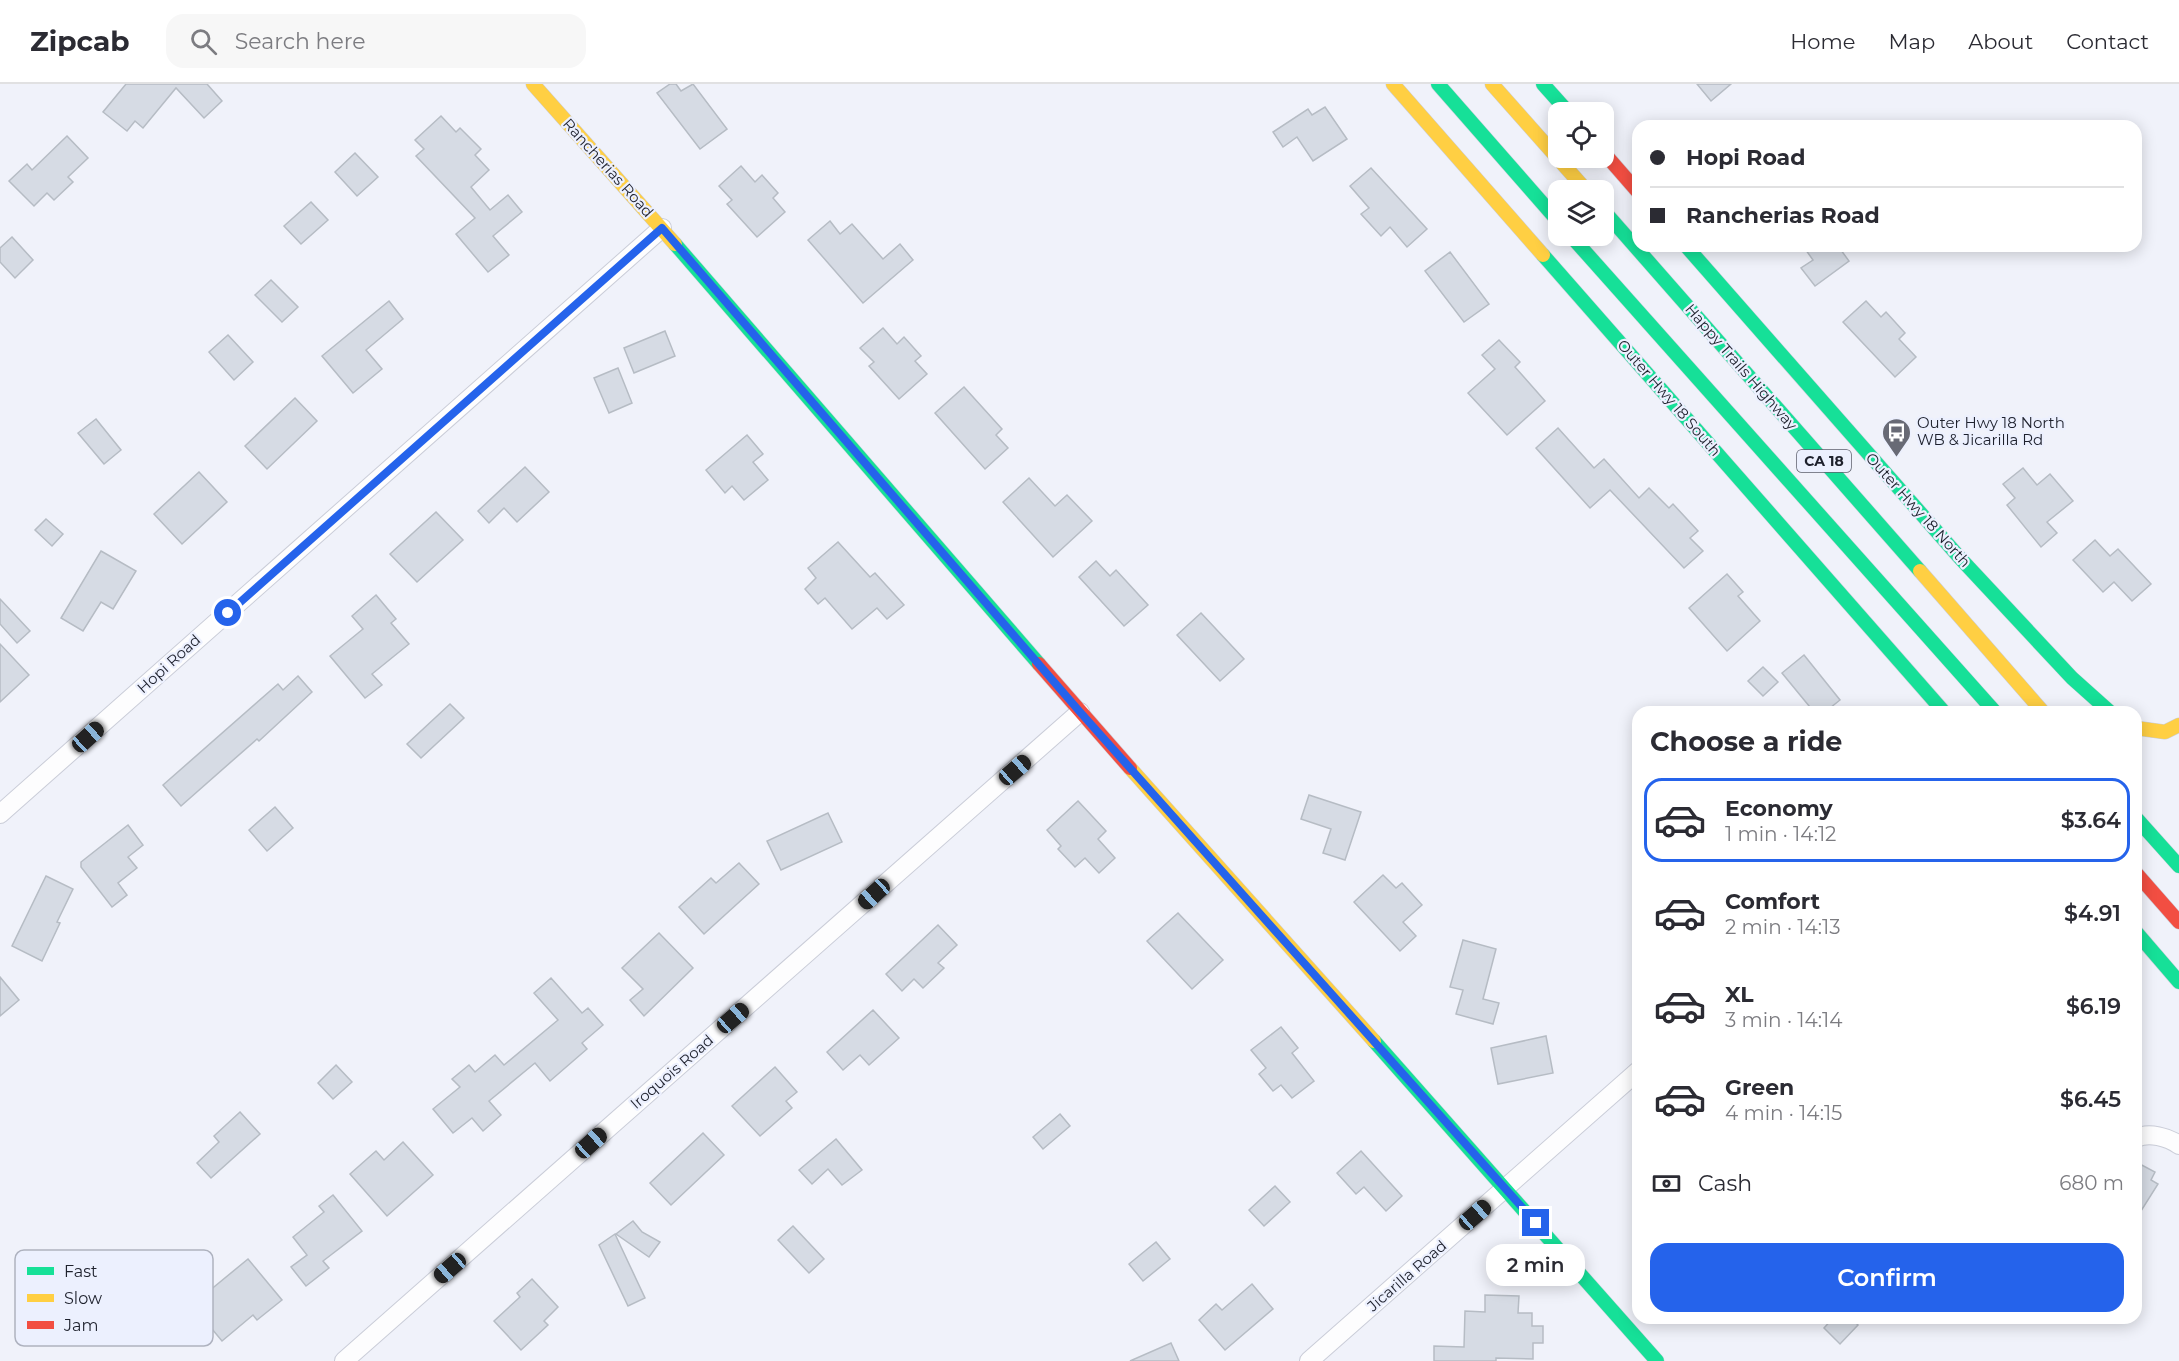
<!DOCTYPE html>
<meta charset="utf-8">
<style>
body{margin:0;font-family:Montserrat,sans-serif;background:#f7f7f7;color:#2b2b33;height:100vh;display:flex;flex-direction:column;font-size:22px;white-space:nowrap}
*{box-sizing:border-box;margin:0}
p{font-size:20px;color:#7c7c81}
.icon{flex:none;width:33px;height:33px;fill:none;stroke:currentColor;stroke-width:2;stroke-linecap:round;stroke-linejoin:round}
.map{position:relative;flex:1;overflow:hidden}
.side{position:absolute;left:1632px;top:622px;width:510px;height:618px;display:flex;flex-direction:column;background:#fff;border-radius:18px;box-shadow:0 3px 15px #0003}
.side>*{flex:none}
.banner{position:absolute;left:1632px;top:36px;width:510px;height:132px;border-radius:18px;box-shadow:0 3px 15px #0003;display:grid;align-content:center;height:132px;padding:0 18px;background:#fff}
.controls{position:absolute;left:1548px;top:18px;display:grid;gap:12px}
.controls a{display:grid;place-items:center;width:66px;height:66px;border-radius:12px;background:#fff;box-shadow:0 3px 15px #0003;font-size:30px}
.end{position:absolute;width:27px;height:27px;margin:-14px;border:8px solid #2563eb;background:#fff;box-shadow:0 0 0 3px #fff}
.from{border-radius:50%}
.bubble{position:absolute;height:42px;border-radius:18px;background:#fff;box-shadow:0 3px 15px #0003;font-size:20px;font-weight:600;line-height:42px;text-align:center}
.car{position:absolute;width:18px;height:36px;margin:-18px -9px;border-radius:8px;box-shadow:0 0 4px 2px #0007;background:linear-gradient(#222 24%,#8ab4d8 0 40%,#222 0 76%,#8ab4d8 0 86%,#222 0)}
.banner b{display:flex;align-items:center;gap:21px;height:57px;font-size:22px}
.banner b+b{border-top:2px solid #e1e1e2}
.banner i{width:15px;height:15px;background:#2b2b33}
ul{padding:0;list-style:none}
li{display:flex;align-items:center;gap:18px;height:84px;margin:0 12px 9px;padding:0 6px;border:3px solid transparent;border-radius:18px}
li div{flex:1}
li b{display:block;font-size:22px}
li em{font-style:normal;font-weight:600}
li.current{border-color:#2563eb}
li>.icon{width:54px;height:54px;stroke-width:1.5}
h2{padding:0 18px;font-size:27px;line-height:72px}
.pay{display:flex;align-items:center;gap:15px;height:66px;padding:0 18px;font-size:22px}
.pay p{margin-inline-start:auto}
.button{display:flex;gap:12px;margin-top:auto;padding:12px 18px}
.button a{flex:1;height:69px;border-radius:18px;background:#2563eb;color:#fff;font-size:24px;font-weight:600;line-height:69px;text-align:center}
header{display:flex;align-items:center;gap:36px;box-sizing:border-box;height:84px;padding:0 30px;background:#fff;border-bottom:2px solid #e1e1e2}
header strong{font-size:28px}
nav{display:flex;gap:33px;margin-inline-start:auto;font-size:21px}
.search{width:420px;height:54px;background:#f7f7f7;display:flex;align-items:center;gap:15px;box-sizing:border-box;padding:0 21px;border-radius:18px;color:#7c7c81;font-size:22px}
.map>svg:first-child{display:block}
.building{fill:#d6dbe4;stroke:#b6bcc4;stroke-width:1.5}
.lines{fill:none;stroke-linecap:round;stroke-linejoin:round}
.street-casing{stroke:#cacdd8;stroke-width:20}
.fast-casing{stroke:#cacdd8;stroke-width:15}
.slow-casing{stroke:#cacdd8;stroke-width:15}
.jam-casing{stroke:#cacdd8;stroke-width:15}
.street{stroke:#fdfdfe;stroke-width:18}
.fast{stroke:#16e098;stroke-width:14}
.slow{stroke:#ffcf43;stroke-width:14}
.jam{stroke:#f24e42;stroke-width:14}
.route{stroke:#2563eb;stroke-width:8}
.labels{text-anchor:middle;stroke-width:4.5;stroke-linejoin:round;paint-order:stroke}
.shield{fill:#ecf0fe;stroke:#5c5f6c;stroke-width:1.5}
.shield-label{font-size:14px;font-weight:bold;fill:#1e212d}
.street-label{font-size:15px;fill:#1e212d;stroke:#ecf0fe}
.poi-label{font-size:15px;fill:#1e212d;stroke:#ecf0fe;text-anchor:start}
.key{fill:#ecf0fe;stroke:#aeb2bf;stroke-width:1.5}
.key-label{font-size:16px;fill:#1e212d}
</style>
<header>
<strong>Zipcab</strong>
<div class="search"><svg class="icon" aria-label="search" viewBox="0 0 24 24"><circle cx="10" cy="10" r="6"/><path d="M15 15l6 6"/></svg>Search here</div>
<nav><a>Home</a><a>Map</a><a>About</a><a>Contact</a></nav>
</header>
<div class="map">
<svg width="2179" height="1277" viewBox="0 0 2179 1277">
<rect width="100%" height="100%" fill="#f0f2fa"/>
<!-- building -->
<g class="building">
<path d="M126,0H207L222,17L204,34L176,4L143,44L135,37L127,47L103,28Z"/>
<path d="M670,0H676L681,7L693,0L727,45L700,65L657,9Z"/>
<path d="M1697,0H1731L1711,17Z"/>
<path d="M1325,23L1347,55L1313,77L1297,53L1283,63L1273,48L1308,25L1312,31Z"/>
<path d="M441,32L456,48L460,44L481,65L475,71L489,86L471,103L490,126L508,111L522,128L493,152L509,171L488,188L456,150L475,134L416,72L424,65L415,56Z"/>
<path d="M67,52L88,74L68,93L73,98L54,116L47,109L34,122L9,97L27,80L32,86Z"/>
<path d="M355,69L378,93L357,112L335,88Z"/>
<path d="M741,82L755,98L762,91L778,109L773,114L785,128L757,153L727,120L732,116L719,102Z"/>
<path d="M1371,84L1427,145L1407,163L1390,143L1381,152L1361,130L1369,124L1350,102Z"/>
<path d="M311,118L328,136L301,160L284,142Z"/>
<path d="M830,137L840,150L852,140L883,175L900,160L913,176L863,219L808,156Z"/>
<path d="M12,153L33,176L15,194L0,178V164Z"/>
<path d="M1803,162H1838L1849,177L1815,202L1801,184L1813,176Z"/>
<path d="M1450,168L1489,220L1464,238L1425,187Z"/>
<path d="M271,196L298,223L282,238L255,211Z"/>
<path d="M389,217L403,235L366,266L382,285L353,309L322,272Z"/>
<path d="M1866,217L1881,233L1886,228L1905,249L1899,255L1916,273L1895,293L1843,238Z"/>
<path d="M883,244L897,260L904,253L921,272L915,277L927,290L899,315L869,282L874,278L860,264Z"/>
<path d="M665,247L675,272L634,289L624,264Z"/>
<path d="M228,251L253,278L234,296L209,268Z"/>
<path d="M1499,256L1520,278L1515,283L1545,317L1507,351L1468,309L1495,285L1482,271Z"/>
<path d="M618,284L632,319L609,329L594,294Z"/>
<path d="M964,303L1002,345L996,351L1008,364L985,385L935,329Z"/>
<path d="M295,314L317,337L267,385L245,362Z"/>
<path d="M96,335L121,366L104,380L78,349Z"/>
<path d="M1558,344L1594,384L1604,375L1639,414L1649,404L1669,424L1673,420L1698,447L1690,454L1703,467L1684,484L1610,406L1590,424L1536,364Z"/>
<path d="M747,351L763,370L753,378L768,396L744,416L732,402L725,409L706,386Z"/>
<path d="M525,383L549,408L517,438L504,424L489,439L478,427Z"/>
<path d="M2023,384L2037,401L2050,390L2073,417L2047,438L2057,449L2041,463L2007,421L2015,414L2003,400Z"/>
<path d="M199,388L227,418L182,460L154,430Z"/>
<path d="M1029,394L1055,422L1067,411L1092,437L1053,473L1003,418Z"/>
<path d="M436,428L463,456L417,498L390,470Z"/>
<path d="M46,435L63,450L52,462L35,446Z"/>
<path d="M2095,456L2110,472L2118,465L2151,500L2132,517L2114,498L2103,508L2073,476Z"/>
<path d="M838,458L870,493L875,489L904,521L887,535L877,524L852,545L825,514L818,520L805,505L816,494L808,484Z"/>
<path d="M101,467L136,487L113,525L101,518L83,547L61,534Z"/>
<path d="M1096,477L1110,492L1116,486L1148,521L1124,542L1079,493Z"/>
<path d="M1727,490L1743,508L1738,512L1760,537L1727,567L1689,524Z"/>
<path d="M376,511L396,535L391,539L409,560L372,590L382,601L365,614L330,572L363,545L352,532Z"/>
<path d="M0,515L30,547L17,559L0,540Z"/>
<path d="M1201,529L1244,575L1220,597L1177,551Z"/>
<path d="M0,560L29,591L0,618Z"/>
<path d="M1804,571L1840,616L1825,628H1814L1782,589Z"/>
<path d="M1763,583L1778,598L1763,612L1748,597Z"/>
<path d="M298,592L312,608L259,657L257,655L181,722L163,701L278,600L283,606Z"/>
<path d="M450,620L464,634L421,674L407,660Z"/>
<path d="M1309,711L1361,728L1345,776L1323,769L1331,745L1301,735Z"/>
<path d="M1078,717L1106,747L1098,755L1115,774L1099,789L1085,774L1075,783L1058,765L1061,762L1047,746Z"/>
<path d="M275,723L293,744L267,767L249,746Z"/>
<path d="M828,729L842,758L781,786L767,757Z"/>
<path d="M128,741L143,761L128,773L137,784L118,799L127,811L112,823L81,783V778Z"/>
<path d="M739,779L759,800L704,850L679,823L711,794L716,799Z"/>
<path d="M1383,791L1396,804L1402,799L1422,821L1403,838L1416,852L1400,867L1354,818Z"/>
<path d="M46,792L73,805L57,838L60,839L42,877L12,862Z"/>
<path d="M1178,829L1223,876L1192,905L1147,857Z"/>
<path d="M938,841L957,861L938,879L944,884L923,904L914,895L902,907L886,890Z"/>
<path d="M659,849L693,884L644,932L630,916L643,905L622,884Z"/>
<path d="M1463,856L1496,865L1483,915L1499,919L1493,940L1456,930L1463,906L1450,903Z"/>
<path d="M0,893L19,916L0,932Z"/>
<path d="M551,894L582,929L588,924L603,941L582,959L587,965L550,997L535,979L489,1017L501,1031L483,1047L472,1034L453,1049L433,1025L460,1003L452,995L469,981L475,988L495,971L504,981L558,936L534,909Z"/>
<path d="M873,926L899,954L869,981L860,971L843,986L827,968Z"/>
<path d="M1281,943L1298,964L1292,969L1314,997L1292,1014L1281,1001L1273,1007L1259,990L1266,984L1251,966Z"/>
<path d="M1546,952L1553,989L1498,1000L1491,964Z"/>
<path d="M336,981L352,998L333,1015L318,999Z"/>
<path d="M775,983L797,1008L786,1017L792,1024L760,1052L732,1022Z"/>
<path d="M240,1028L260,1050L211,1094L197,1079L219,1058L214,1052Z"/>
<path d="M1060,1030L1070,1042L1043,1065L1033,1053Z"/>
<path d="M703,1049L724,1071L671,1121L650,1099Z"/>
<path d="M836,1055L862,1086L842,1101L828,1085L812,1100L799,1086Z"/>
<path d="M403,1058L433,1091L387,1132L350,1090L376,1067L384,1076Z"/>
<path d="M1361,1067L1402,1112L1386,1127L1364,1103L1356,1110L1337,1089Z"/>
<path d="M2136,1078L2155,1088L2151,1096L2158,1100L2136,1135Z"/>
<path d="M1275,1102L1290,1118L1264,1142L1249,1126Z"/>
<path d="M333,1111L362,1147L323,1177L329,1184L306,1202L291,1183L307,1171L293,1153L324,1128L319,1122Z"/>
<path d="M633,1137L642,1148L660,1158L649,1173L616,1150Z"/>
<path d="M793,1142L824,1175L809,1189L778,1156Z"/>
<path d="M615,1150L645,1214L628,1222L599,1161Z"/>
<path d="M1156,1158L1170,1175L1143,1197L1129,1180Z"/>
<path d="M248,1175L282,1216L257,1236L253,1231L222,1257L192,1221Z"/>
<path d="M532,1195L558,1223L544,1237L548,1241L521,1266L494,1237L520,1213L517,1209Z"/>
<path d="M1252,1200L1273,1225L1225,1266L1199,1236L1216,1220L1222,1226Z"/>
<path d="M1485,1211L1519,1212L1518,1229H1532V1242H1543V1259H1533V1275L1496,1274V1277H1434V1262L1464,1263L1465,1227L1485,1228Z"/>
<path d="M1833,1234H1851L1858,1241L1840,1260L1824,1244Z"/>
<path d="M1171,1259L1179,1277H1130Z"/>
</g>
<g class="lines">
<defs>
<g id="street">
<path d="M0,730L662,144"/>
<path d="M2136,1054C2149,1048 2168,1053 2179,1061"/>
<path d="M344,1277L1080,628"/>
<path d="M1309,1277L1638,987"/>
</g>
<g id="fast">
<path d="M1438,0L1558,137"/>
<path d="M1543,0L1568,28"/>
<path d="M1604,127L1920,487"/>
<path d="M1571,152L1995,628"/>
<path d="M675,160L1039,580"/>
<path d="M1686,162L1960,474L2072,594L2110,628"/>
<path d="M1543,171L1944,628"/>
<path d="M2136,734L2179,782"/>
<path d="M2136,848L2179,898"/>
<path d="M1374,957L1657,1277"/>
</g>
<g id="slow">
<path d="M533,0L675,160"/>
<path d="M1393,0L1543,171"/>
<path d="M1492,0L1586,106"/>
<path d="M1920,487L2043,628"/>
<path d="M2136,644L2165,648L2179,641"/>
<path d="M1130,684L1374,957"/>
</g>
<g id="jam">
<path d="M1604,69L1638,108"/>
<path d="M1039,580L1130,684"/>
<path d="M2136,789L2179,838"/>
</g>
</defs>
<!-- street casing -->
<use href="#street" class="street-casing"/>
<!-- fast casing -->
<use href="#fast" class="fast-casing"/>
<!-- slow casing -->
<use href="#slow" class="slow-casing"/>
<!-- jam casing -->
<use href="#jam" class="jam-casing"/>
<!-- street -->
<use href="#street" class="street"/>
<!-- fast -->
<use href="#fast" class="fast"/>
<!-- slow -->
<use href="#slow" class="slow"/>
<!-- jam -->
<use href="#jam" class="jam"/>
</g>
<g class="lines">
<!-- route -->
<path class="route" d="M228,529L662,144L1080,628L1536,1139"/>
</g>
<!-- icons -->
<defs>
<symbol id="bus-pin" viewBox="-11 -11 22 30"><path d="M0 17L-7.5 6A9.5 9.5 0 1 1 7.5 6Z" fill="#686a75" stroke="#ecf0fe"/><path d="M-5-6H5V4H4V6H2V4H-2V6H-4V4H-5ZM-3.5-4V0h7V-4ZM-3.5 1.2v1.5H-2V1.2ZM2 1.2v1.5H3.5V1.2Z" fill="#fff"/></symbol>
</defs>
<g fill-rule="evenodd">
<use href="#bus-pin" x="1880" y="332" width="33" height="45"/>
</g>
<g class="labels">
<!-- shield labels -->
<rect class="shield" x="1797" y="366" width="54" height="22" rx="4.5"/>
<g class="shield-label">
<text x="1824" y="382">CA 18</text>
</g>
<!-- street labels -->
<g class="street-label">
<text transform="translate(608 84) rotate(48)" y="5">Rancherias Road</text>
<text transform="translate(1741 283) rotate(49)" y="5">Happy Trails Highway</text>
<text transform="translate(1669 314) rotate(49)" y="5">Outer Hwy 18 South</text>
<text transform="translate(1918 426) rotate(48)" y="5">Outer Hwy 18 North</text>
<text transform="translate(169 580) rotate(-42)" y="5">Hopi Road</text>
<text transform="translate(672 988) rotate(-41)" y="5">Iroquois Road</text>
<text transform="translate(1407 1192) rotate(-41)" y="5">Jicarilla Road</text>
</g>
<!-- poi labels -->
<g class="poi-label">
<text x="1917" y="344">Outer Hwy 18 North<tspan x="1917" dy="17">WB &amp; Jicarilla Rd</tspan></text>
</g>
</g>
<!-- legend -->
<rect x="15" y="1166" width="198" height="96" rx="9" class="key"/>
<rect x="27" y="1183" width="27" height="8" fill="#16e098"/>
<rect x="27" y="1210" width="27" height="8" fill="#ffcf43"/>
<rect x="27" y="1237" width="27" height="8" fill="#f24e42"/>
<g class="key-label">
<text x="64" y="1193">Fast</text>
<text x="64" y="1220">Slow</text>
<text x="64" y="1247">Jam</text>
</g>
</svg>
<div class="controls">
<a><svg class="icon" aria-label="locate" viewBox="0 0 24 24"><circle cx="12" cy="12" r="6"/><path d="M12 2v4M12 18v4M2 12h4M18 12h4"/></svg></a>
<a><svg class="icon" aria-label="layers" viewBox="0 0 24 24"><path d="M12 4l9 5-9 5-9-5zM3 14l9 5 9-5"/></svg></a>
</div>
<i class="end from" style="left:228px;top:529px"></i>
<i class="end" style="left:1536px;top:1139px"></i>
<div class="bubble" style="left:1486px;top:1160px;width:99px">2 min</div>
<i class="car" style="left:88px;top:653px;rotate:48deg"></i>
<i class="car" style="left:1015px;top:686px;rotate:49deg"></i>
<i class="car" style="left:874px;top:810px;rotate:228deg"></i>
<i class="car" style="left:733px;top:934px;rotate:49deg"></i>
<i class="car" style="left:591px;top:1059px;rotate:48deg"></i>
<i class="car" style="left:1475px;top:1131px;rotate:49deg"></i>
<i class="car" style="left:450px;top:1184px;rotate:229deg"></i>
<div class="banner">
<b><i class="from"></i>Hopi Road</b>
<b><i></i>Rancherias Road</b>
</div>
<section class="side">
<h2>Choose a ride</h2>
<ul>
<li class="current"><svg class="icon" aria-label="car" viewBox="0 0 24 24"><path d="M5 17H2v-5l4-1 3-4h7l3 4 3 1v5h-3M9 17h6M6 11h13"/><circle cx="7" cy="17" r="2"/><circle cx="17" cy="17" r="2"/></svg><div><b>Economy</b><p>1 min · 14:12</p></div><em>$3.64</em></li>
<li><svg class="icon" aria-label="car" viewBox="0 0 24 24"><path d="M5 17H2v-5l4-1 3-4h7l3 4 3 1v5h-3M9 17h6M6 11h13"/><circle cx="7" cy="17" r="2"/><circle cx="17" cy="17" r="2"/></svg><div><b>Comfort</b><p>2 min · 14:13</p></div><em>$4.91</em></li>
<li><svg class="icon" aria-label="car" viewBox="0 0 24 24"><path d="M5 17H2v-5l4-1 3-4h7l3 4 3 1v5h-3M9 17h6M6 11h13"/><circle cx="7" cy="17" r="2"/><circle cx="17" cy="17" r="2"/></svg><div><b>XL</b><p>3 min · 14:14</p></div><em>$6.19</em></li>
<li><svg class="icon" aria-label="car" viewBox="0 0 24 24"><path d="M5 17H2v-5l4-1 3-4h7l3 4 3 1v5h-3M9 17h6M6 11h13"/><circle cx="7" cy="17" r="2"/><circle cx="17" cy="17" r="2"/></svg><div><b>Green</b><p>4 min · 14:15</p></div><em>$6.45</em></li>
</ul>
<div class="pay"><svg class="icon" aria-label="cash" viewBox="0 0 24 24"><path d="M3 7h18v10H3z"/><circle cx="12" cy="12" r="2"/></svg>Cash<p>680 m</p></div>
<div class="button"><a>Confirm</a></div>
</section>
</div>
